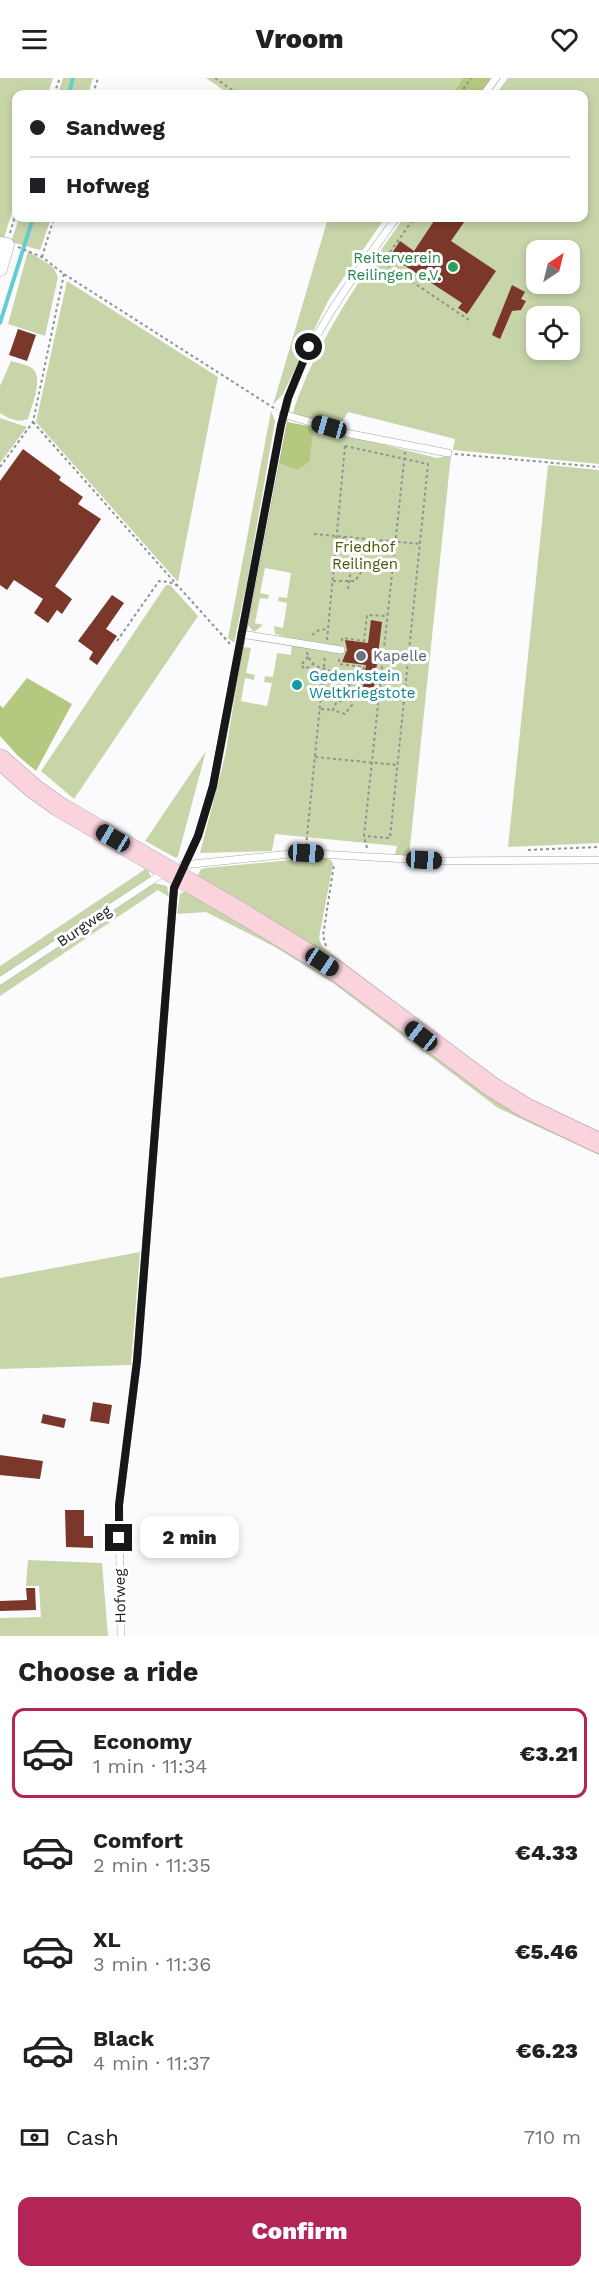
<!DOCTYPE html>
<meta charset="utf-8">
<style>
body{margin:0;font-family:"Work Sans",sans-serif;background:#f6f6f6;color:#202124;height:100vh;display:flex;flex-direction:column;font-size:22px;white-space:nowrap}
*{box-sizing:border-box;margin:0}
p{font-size:20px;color:#757577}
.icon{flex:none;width:33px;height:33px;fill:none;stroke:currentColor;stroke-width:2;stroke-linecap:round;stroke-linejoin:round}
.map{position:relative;height:1558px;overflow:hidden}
.drawer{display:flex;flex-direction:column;background:#fff;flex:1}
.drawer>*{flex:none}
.guide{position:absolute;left:12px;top:12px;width:576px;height:132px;border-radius:12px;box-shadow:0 3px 9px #0003;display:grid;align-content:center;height:132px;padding:0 18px;background:#fff}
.needle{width:39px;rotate:35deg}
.fabs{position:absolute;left:526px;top:162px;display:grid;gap:12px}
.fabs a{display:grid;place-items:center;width:54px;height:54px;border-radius:12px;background:#fff;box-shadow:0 3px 9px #0003;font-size:30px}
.end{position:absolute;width:27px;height:27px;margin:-14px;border:8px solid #171718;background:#fff;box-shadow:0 0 0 3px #fff}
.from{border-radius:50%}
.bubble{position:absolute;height:42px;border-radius:12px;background:#fff;box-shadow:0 3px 9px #0003;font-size:20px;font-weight:800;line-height:42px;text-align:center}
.car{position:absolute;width:18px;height:36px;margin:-18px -9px;border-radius:8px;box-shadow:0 0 4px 2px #0007;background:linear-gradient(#222 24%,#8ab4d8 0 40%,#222 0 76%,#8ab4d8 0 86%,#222 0)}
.guide b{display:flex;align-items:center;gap:21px;height:57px;font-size:22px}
.guide b+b{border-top:2px solid #e0e0e0}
.guide i{width:15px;height:15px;background:#202124}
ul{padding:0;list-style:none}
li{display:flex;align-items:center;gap:18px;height:90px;margin:0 12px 9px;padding:0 6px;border:3px solid transparent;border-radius:12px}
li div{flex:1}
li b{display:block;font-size:22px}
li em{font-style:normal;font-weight:800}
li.current{border-color:#b32457}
li>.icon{width:54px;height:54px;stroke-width:1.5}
h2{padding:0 18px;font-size:27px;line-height:72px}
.pay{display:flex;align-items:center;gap:15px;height:66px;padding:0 18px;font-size:22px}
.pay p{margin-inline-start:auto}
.primary-button{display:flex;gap:12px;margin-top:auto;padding:12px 18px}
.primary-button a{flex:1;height:69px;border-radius:12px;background:#b32457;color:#fff;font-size:24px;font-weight:800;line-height:69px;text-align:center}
header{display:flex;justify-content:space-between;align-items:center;height:78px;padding:0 18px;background:#fff;font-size:27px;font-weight:800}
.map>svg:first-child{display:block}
.green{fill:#c8d5a9;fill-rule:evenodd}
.forest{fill:#b5c880}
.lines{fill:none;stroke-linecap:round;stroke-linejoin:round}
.stream{stroke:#64ccd3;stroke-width:4}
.building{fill:#7b382a}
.lane-casing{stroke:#a4a5a9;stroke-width:8}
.street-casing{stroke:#a4a5a9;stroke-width:15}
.secondary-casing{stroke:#a4a5a9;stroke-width:21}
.path{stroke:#929294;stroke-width:2;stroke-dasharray:3 3;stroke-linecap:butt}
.lane{stroke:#fff;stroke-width:7}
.street{stroke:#fff;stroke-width:14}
.secondary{stroke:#fad3dd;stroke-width:20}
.route{stroke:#171718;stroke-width:8}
.leisure-dot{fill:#2e9e5b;stroke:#fff;stroke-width:2}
.worship-dot{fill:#6b7280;stroke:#fff;stroke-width:2}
.culture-dot{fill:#0f9aa8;stroke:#fff;stroke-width:2}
.labels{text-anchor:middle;stroke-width:6;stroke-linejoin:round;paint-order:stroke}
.leisure-label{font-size:15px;fill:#27864d;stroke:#fff;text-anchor:end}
.park-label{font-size:15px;fill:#495804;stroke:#fff}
.worship-label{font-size:15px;fill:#5b616d;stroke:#fff;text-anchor:start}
.culture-label{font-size:15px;fill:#0d838f;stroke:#fff;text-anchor:start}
.street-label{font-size:15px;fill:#171718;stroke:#fff}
</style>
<header><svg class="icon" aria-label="menu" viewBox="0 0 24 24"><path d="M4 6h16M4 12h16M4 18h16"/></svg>Vroom<svg class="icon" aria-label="heart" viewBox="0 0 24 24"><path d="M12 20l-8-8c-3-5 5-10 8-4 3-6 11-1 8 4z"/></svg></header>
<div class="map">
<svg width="599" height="1558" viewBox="0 0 599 1558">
<rect width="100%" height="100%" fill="#fbfbfe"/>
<!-- green -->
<g class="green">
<path d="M0,0H53L48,16H16V120L4,160L0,159Z"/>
<path d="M63,0H93L88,16H58Z"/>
<path d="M206,0H463L452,16H229Z"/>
<path d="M508,0H599V386L453,372L455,361L348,334L341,346L292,337C316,264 359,201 404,140H584V16H496ZM537,172H570V206H537ZM537,238H570V272H537Z"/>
<path d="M19,140H51L40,172L11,164Z"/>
<path d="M328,140H385L329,221L283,316L273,327Z"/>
<path d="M28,173L53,189L58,199L45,258L8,246Z"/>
<path d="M67,203L218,299L178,504L36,344Z"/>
<path d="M11,283C18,285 30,287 34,292C43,303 31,329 28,341C18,345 9,341 0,335V308Z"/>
<path d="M271,333L275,343L247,504L234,565L228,560Z"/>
<path d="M0,340L27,349L0,385Z"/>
<path d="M314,349L437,380L451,377L409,778L395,777L397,768L275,756L272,773L200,775L225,678L243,569L251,570L246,595L255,597L254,602L245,600L241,623L267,628L272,605L264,604L265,598L273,599L277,575L291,577L292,561L275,556L274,548L283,550L287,525L278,523L279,519L287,520L291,495L265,490L260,515L269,517L268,521L260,520L255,545L263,547L254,554L247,546L277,384L310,382Z"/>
<path d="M548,387L599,392V765L508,769Z"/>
<path d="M166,507H170L198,538L74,721L41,693Z"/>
<path d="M206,673L178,778L176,780L145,763Z"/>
<path d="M323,779L331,782L333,786L319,860L322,868L494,1000L546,1030L599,1054V1058L538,1028L500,1007L451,973L319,873L201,801L198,797L201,791L206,790Z"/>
<path d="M147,790L154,805L167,808L169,819L158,812L0,918V888Z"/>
<path d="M184,814H190L351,913L441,984L493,1020L599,1074V1077L498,1030L333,905L275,869L206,834L177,836L180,816Z"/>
<path d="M140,1174L131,1287L0,1291V1200Z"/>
<path d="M28,1482L102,1485L108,1558H0V1540L41,1539L39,1508H26Z"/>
</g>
<!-- forest -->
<g class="forest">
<path d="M463,0H492L480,16H452Z"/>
<path d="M287,344L314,349L310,383L297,392L277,384Z"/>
<path d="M27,600L72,626L36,693L18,678L0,658V627L3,630Z"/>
</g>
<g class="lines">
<!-- stream -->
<g class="stream">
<path d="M69,16L73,0"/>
<path d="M0,245L33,140"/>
</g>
</g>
<!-- building -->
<g class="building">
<path d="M436,140H467L451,163L496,193L467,236L458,230L462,225L390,178L400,163L414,173Z"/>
<path d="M512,207L525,214L521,221L526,223L521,232L512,233L500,261L492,257Z"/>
<path d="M18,251L36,257L27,283L9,277Z"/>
<path d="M23,371L61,399L59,402L83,419L78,426L101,441L55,508L72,521L62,536L57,532L48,545L34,535L43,521L14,502L7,512L0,507V403Z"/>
<path d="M112,517L124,525L106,551L117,558L97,587L89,581L93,574L78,563Z"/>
<path d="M371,542L382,544L374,610L363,609L366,587L342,584L347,572L345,562L368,565Z"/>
<path d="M93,1324L112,1327L109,1346L90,1343Z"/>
<path d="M43,1336L66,1341L64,1350L41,1345Z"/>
<path d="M0,1377L43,1383L40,1401L0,1397Z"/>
<path d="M65,1432H84V1458H93V1470L66,1469Z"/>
<path d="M26,1510H35L36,1532L0,1533V1523L27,1522Z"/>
</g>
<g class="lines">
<defs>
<g id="lane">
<path d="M484,16L496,0"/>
<path d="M283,336L351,356L448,375"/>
<path d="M241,556L341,572"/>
<path d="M183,787L300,775L443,783L599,782"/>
<path d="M0,903L166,793"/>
<path d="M121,1558L119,1427L137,1283L174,810L198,758L213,708L288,320C313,251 354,199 396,140"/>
</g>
<path id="street" d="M0,166L7,167L0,191"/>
<path id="secondary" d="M0,681L33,710L58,728L245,837L338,894L492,1009L526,1030L599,1065"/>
</defs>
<!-- lane casing -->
<use href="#lane" class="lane-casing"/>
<!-- street casing -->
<use href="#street" class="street-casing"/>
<!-- secondary casing -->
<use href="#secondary" class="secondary-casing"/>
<!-- path -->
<g class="path">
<path d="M215,0L238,16"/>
<path d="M54,16L60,0"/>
<path d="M93,16L98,0"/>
<path d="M460,16L471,0"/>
<path d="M10,155L16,135"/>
<path d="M18,169L42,179L64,196L277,332"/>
<path d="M42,179L54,140"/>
<path d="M377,180L469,242"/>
<path d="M383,184L414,140"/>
<path d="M33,344L178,508"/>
<path d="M345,368L428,386L390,760L364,758"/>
<path d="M455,376L599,389"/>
<path d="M0,389L33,344L64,196"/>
<path d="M314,456L421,466"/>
<path d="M333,503H355L362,493L360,485L353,479L343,459"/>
<path d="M348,511L353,479"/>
<path d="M312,557L319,552L328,551"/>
<path d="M327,562L345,368"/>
<path d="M117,563L159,503L169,504L178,508L231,567"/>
<path d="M342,563V560L364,563L367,537L387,538"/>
<path d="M307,574C310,589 321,589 333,594C339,596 346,605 352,609L350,619L336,625L333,632L345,636L352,627L350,619"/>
<path d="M308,579L301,587L305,591L313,586"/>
<path d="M339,581V586L364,589L361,610L381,613"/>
<path d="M301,607L322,610"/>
<path d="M321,631L333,632"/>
<path d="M315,679L397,687"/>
<path d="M306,768L325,577"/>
<path d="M367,770L364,758L405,374"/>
<path d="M528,772L599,769"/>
<path d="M326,868L323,858L334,786"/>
</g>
<!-- lane -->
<use href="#lane" class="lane"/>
<!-- street -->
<use href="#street" class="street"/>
<!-- secondary -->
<use href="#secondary" class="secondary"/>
</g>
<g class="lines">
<!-- route -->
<path class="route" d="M119,1460V1427L137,1283L174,810L198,758L213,708L281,347L288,320L309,269"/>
</g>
<!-- markers -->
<circle class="leisure-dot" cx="453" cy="189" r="6"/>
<circle class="worship-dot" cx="361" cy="578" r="6"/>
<circle class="culture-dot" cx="297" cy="607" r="6"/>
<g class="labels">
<!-- leisure labels -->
<g class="leisure-label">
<text x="441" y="185">Reiterverein<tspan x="441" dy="17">Reilingen e.V.</tspan></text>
</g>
<!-- park labels -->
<g class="park-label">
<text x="365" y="474">Friedhof<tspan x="365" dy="17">Reilingen</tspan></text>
</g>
<!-- worship labels -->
<g class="worship-label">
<text x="373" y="583">Kapelle</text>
</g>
<!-- culture labels -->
<g class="culture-label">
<text x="309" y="603">Gedenkstein<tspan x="309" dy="17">Weltkriegstote</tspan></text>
</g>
<!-- street labels -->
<g class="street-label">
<text transform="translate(84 848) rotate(-34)" y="5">Burgweg</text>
<text transform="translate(120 1518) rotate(-91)" y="5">Hofweg</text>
</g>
</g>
</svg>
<div class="fabs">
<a><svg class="needle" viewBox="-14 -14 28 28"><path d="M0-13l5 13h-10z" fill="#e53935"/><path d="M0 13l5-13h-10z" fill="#757577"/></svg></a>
<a><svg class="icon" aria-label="locate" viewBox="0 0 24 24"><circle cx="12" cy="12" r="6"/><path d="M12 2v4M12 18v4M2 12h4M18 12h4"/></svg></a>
</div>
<i class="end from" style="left:309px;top:269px"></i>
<i class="end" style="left:119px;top:1460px"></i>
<div class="bubble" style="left:140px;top:1438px;width:99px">2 min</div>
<i class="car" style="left:329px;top:349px;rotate:286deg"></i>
<i class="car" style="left:113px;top:760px;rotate:300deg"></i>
<i class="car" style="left:306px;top:775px;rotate:93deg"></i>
<i class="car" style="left:424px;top:782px;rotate:93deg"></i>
<i class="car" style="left:322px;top:884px;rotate:123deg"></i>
<i class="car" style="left:421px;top:958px;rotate:308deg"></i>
<div class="guide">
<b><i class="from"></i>Sandweg</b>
<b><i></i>Hofweg</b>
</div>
</div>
<section class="drawer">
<h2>Choose a ride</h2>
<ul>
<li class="current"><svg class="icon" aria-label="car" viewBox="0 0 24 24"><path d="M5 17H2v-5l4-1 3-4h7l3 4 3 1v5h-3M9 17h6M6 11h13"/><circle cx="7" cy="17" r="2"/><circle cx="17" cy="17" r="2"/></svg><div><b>Economy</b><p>1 min · 11:34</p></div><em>€3.21</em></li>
<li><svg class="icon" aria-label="car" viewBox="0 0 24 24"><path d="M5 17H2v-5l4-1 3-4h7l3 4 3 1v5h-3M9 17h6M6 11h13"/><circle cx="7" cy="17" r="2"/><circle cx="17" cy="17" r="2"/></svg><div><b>Comfort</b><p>2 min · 11:35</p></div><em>€4.33</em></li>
<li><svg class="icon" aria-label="car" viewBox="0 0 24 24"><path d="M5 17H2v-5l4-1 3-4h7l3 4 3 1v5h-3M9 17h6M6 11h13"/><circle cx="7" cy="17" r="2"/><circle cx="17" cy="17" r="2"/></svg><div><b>XL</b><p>3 min · 11:36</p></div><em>€5.46</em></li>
<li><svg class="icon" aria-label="car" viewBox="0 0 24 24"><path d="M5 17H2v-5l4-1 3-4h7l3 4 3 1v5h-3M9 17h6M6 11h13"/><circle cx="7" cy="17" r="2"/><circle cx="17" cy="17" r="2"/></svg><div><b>Black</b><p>4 min · 11:37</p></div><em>€6.23</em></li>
</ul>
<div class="pay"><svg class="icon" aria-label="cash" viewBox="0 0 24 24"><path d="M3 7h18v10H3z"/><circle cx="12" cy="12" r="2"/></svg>Cash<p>710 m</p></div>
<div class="primary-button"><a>Confirm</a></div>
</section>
